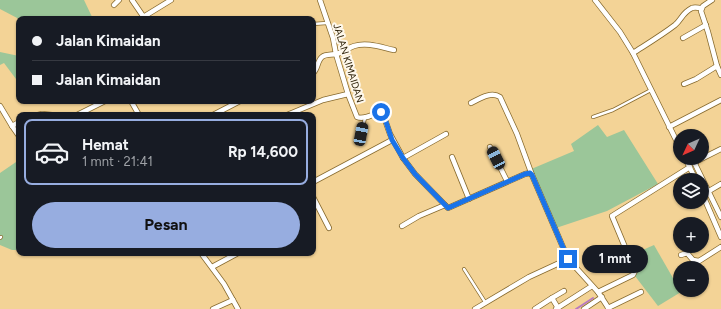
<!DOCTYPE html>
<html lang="id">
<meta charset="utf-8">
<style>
body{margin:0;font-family:Figtree,sans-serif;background:#242831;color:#f1f3f6;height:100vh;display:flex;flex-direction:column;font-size:15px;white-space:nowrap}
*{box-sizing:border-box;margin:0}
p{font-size:13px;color:#9ea1a6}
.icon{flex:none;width:22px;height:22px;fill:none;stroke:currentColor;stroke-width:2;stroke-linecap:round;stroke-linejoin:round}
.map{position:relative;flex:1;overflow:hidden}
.side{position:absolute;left:16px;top:112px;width:300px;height:144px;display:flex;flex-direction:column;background:#171b24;border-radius:8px;box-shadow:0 1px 3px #0004}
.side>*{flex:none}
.banner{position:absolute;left:16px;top:16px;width:300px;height:88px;border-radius:8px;box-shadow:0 1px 3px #0004;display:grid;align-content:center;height:88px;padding:0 16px;background:#171b24}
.needle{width:26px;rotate:226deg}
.fabs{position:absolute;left:673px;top:129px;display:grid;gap:8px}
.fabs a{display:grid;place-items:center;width:36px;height:36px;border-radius:50%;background:#171b24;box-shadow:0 1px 3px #0004;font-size:20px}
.end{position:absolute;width:18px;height:18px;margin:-9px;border:5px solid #1a73e8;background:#fff;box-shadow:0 0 0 2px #fff}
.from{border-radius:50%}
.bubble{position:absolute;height:28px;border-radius:14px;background:#171b24;box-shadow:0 1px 3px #0004;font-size:13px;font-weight:700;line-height:28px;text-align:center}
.car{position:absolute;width:12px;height:24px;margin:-12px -6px;border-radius:5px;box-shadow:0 0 3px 1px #0007;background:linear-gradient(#222 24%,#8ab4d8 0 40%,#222 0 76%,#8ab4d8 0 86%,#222 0)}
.banner b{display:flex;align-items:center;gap:14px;height:38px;font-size:15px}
.banner b+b{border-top:1px solid #363941}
.banner i{width:10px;height:10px;background:#f1f3f6}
ul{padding:7px 0 0;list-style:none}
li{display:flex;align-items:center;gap:12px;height:66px;margin:0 8px 6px;padding:0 8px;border:2px solid transparent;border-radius:8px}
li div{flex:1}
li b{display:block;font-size:15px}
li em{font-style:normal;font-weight:700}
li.on{border-color:#97ade0}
li>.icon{width:36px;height:36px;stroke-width:1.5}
.cta{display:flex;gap:8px;margin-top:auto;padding:8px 16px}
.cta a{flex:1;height:46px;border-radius:24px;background:#97ade0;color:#111;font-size:16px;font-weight:700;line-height:46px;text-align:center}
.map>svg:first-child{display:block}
.green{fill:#9bc699}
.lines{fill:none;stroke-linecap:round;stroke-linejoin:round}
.stream{stroke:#b97abf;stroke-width:2}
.service-casing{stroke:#876a2e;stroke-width:4}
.minor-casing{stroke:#876a2e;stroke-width:6}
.service{stroke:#fff;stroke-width:2.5}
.minor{stroke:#fff;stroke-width:4.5}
.route{stroke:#1a73e8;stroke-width:5}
.labels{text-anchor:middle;stroke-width:4;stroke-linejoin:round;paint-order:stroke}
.street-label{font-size:10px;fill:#2c2007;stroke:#fef8ec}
</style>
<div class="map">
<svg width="721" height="309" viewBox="0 0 721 309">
<rect width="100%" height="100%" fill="#f3d396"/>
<!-- green -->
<g class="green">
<path d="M0,0H84L93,19H19L0,9Z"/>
<path d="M0,52L19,56V83L4,63L0,65Z"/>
<path d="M598,125L607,137L624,130L658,184L607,211L553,229L529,170L574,151L571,144Z"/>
<path d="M19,160V250H12L0,245V173Z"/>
<path d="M654,245L681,292L658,306L635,276L629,256Z"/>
</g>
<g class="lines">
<!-- stream -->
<path class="stream" d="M576,309L593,298"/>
<defs>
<g id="service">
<path d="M313,24L327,23"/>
<path d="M593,117L613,110L651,90"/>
<path d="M361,134L365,118"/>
<path d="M0,238L1,237"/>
<path d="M464,269L485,302"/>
</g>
<g id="minor">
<path d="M132,0L143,16"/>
<path d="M320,0L333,38L336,54L348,94L357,117C364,120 373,114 381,112L383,114L390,134L403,158L415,174L448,208L525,174L530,173L532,175L568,259L598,292L609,309"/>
<path d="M595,0L620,32L633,53L680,148"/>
<path d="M712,0L703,6L701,11L708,32L717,66L721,75"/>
<path d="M114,5L119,0"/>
<path d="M140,19L171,0"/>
<path d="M683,38L706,25"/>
<path d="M633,53C647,44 662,35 675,25C682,19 682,13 692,8C695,7 698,8 701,8"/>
<path d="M313,73C318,69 317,61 322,57C325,54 332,55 337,54C343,52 348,48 354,46C367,42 380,47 394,50"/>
<path d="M684,84L696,79L717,66"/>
<path d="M131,101L139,115"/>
<path d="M471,103C479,99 491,91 500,97L517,134L532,175"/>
<path d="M0,106L12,126L19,122"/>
<path d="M38,115L42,114L52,115"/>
<path d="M77,115L105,101"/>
<path d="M213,115L240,101"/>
<path d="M287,115L323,100L348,94"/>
<path d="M12,126L19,136"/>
<path d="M669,127L721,100"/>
<path d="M490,147L507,181"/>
<path d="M721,149L697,161L695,164L721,217"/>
<path d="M452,157L469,199"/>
<path d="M403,158L446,134"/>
<path d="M685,158L696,180"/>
<path d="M313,182L392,140"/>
<path d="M709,191L721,184"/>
<path d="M702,193L721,237"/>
<path d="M313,197L329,228"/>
<path d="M402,226L419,216L445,205"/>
<path d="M201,253L224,284L238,309"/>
<path d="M681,255L687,253L693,260L699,261L721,247"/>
<path d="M212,267L238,253"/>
<path d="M598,292L633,275L635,271L612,216L690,167"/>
<path d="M552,298L564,291"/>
<path d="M608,308L641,292"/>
<path d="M213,309L233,300"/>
<path d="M475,309L529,277L568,259"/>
<path d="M535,309L552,298L558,308"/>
<path d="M556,309L592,286"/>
<path d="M584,309L602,297"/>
</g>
</defs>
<!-- service casing -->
<use href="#service" class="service-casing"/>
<!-- minor casing -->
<use href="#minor" class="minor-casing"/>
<!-- service -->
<use href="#service" class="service"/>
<!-- minor -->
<use href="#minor" class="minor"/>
</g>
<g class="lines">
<!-- route -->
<path class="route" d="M381,112L384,116L392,140L403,158L415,174L448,208L525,174L530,173L532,175L568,259"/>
</g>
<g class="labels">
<!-- street labels -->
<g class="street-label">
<text transform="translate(349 63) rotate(73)" y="4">JALAN KIMAIDAN</text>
</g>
</g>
</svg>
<div class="fabs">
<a><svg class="needle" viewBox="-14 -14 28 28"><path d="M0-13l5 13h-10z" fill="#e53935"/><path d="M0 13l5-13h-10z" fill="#9ea1a6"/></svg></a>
<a><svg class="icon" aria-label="layers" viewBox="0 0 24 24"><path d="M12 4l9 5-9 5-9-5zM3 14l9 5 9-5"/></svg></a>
<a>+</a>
<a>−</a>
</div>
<i class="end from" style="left:381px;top:112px"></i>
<i class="end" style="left:568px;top:259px"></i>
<div class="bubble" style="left:582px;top:245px;width:66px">1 mnt</div>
<i class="car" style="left:361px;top:134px;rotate:11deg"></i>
<i class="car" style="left:496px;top:158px;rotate:333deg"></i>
<div class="banner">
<b><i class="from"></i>Jalan Kimaidan</b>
<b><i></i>Jalan Kimaidan</b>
</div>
<section class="side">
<ul>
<li class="on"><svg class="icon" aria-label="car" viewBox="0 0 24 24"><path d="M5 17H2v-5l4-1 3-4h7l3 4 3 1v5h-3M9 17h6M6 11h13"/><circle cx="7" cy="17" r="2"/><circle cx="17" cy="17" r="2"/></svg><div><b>Hemat</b><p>1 mnt · 21:41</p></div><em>Rp 14,600</em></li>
</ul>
<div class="cta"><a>Pesan</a></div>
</section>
</div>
